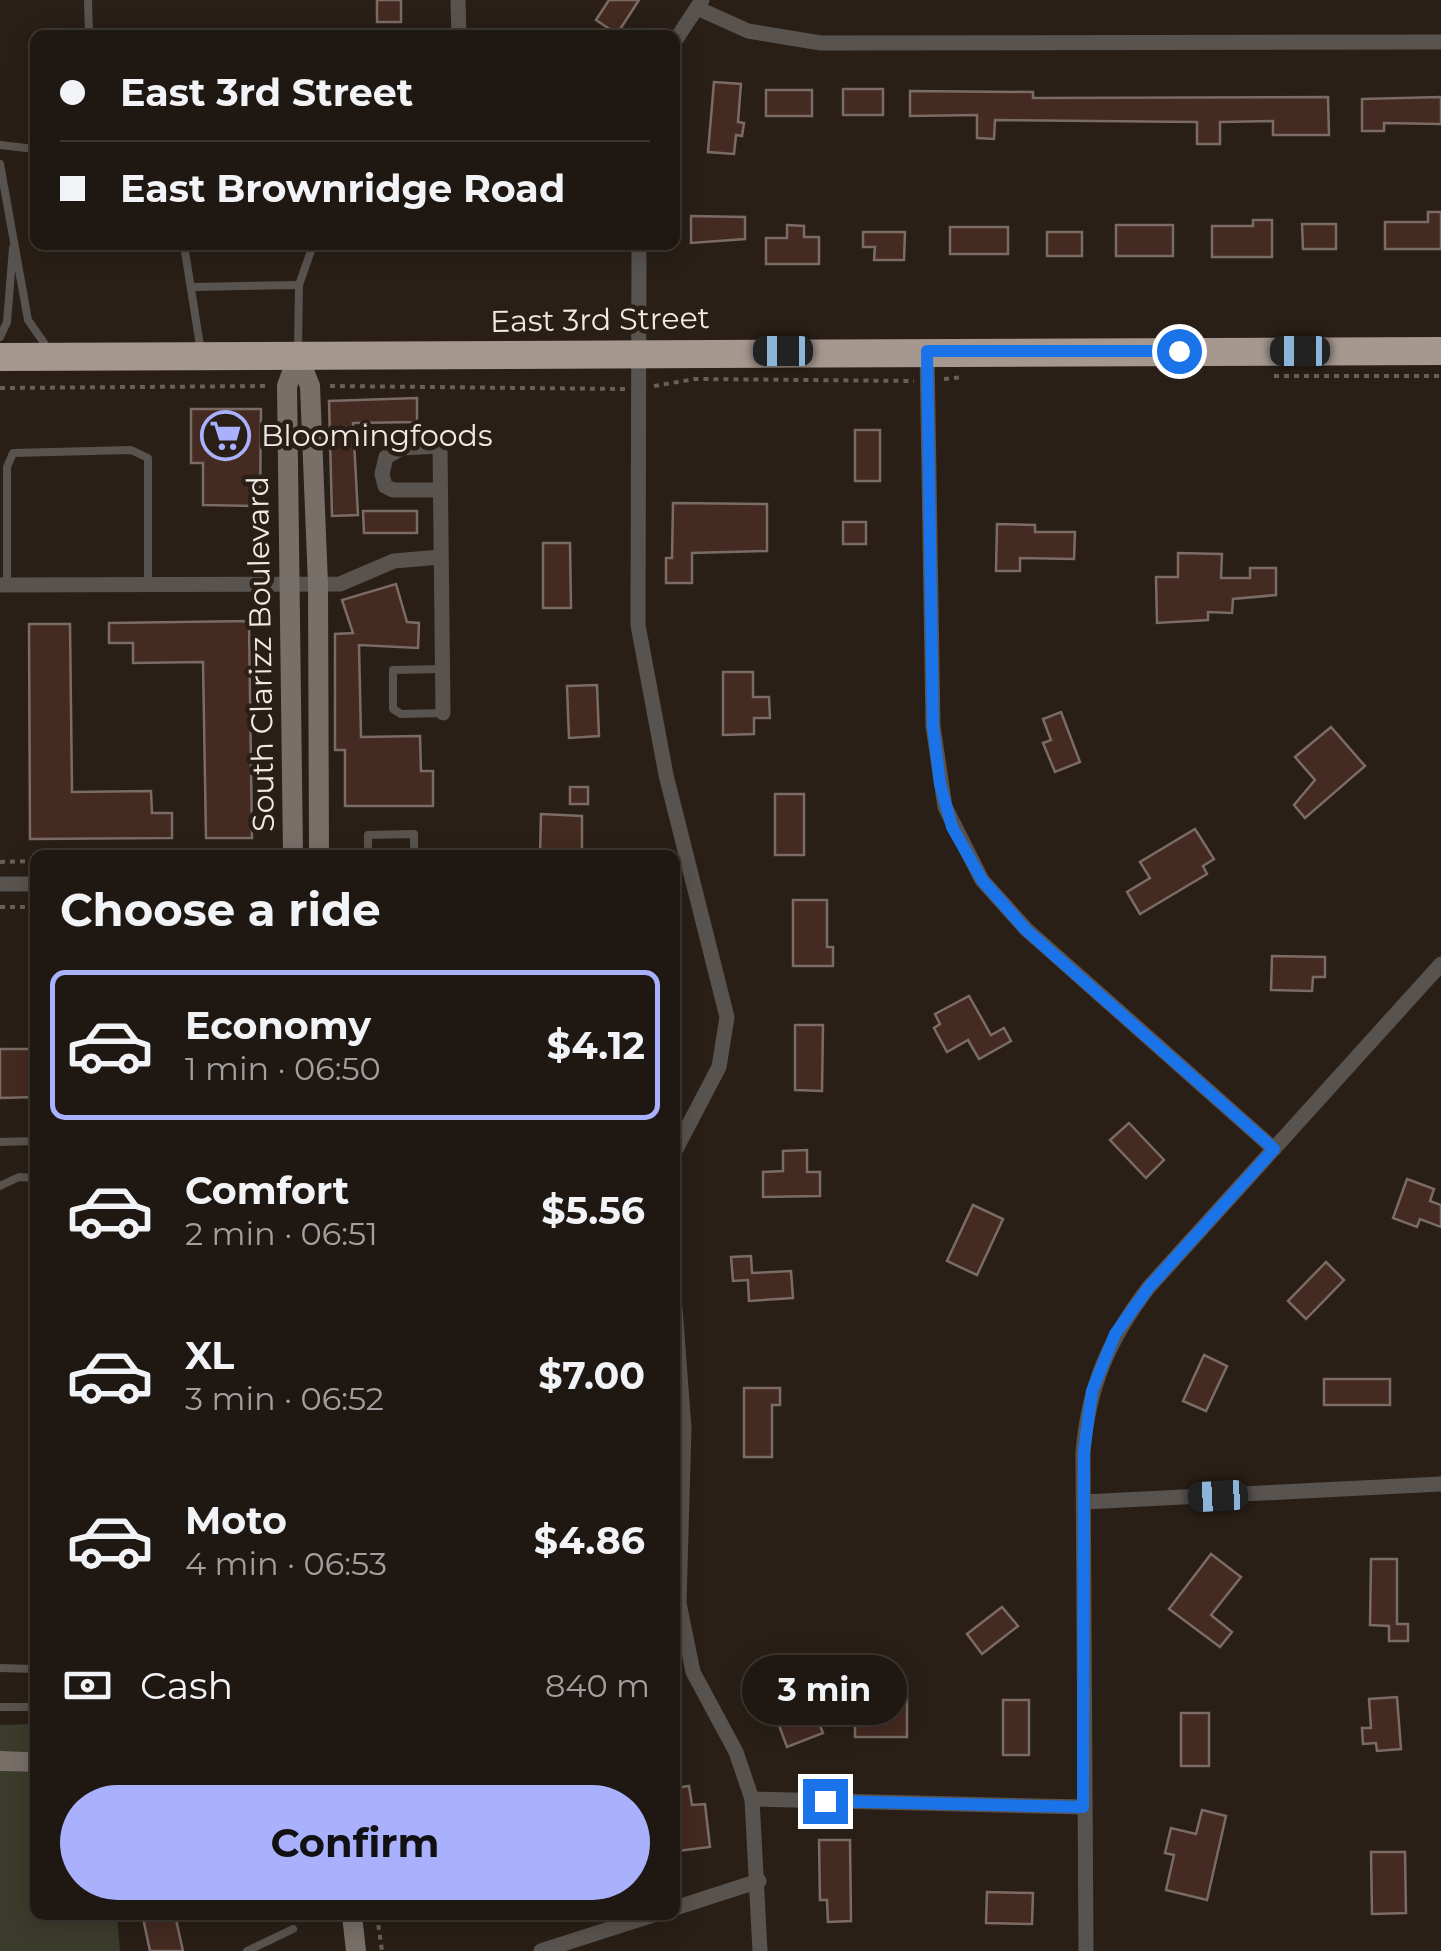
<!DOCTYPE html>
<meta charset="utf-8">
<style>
body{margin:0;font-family:Montserrat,sans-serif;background:#27201a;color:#f1f3f6;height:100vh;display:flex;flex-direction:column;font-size:38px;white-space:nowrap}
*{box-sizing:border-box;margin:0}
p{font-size:32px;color:#a19f9f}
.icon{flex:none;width:55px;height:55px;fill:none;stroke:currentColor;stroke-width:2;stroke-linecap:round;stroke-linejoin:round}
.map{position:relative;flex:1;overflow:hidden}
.panel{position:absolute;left:30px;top:850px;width:650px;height:1070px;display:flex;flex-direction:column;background:#1f1711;border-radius:15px;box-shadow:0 5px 25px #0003,0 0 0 2px #3c3631}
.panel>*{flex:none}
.guide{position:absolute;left:30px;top:30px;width:650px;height:220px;border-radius:15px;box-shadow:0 5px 25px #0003,0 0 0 2px #3c3631;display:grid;align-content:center;height:220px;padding:0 30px;background:#1f1711}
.end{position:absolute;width:45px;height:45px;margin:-22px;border:12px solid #1a73e8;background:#fff;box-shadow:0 0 0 5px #fff}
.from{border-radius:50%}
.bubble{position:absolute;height:70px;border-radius:35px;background:#1f1711;box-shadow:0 5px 25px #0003,0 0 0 2px #3c3631;font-size:32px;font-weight:700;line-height:70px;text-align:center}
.car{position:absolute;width:30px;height:60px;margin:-30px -15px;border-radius:12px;box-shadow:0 0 8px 2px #0007;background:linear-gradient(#222 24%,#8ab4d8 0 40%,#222 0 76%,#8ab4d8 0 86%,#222 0)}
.guide b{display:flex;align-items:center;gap:35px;height:95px;font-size:38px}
.guide b+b{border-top:2px solid #3c3631}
.guide i{width:25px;height:25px;background:#f1f3f6}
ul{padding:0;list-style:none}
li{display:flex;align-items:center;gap:30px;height:150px;margin:0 20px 15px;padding:0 10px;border:5px solid transparent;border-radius:15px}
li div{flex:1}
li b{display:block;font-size:38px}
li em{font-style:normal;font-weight:700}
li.active{border-color:#a9b0fc}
li>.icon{width:90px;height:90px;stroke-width:1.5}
h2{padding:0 30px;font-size:45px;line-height:120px}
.pay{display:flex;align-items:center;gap:25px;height:110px;padding:0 30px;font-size:38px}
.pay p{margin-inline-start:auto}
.cta{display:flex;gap:20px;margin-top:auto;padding:20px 30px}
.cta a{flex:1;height:115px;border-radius:60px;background:#a9b0fc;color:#111;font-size:40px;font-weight:700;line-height:115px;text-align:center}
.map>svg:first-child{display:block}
.green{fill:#3b3c2b}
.building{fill:#442a21;stroke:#7b6b66;stroke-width:2.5}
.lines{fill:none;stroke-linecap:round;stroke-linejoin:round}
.path{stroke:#685f57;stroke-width:4;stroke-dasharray:5 5;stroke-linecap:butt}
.lane{stroke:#59534f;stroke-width:8}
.street{stroke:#59534f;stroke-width:15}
.secondary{stroke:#786f69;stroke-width:20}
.highway{stroke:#a6988f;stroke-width:28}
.route{stroke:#1a73e8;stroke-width:12}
.labels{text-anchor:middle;stroke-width:9;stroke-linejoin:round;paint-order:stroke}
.street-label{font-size:30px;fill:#f1eae4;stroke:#291f17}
.poi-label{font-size:30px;fill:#f1eae4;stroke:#291f17;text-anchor:start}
</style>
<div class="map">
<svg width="1441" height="1951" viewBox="0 0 1441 1951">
<rect width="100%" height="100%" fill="#291f17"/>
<!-- green -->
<g class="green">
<path d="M35,1724V1751H0V1725Z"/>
<path d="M0,1771L35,1772V1915H117L120,1951H0Z"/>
</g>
<!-- building -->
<g class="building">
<rect x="377" y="0" width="24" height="22"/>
<path d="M609,0H639L617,34L596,20Z"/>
<path d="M714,82L741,84L738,122L744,123L742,136L736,135L734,154L708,152Z"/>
<rect x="843" y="89" width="40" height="26"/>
<rect x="766" y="90" width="46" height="26"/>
<path d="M910,91L1033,92V98L1328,97L1329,135H1273V121L1220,122V144H1197V122L995,120L994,139L977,138V115L910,116Z"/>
<path d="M1441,97V124L1384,123V131H1362V99Z"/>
<path d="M1428,212H1441V249H1385V222H1428Z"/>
<path d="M691,216L745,217V239L691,243Z"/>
<path d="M1253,220H1272V257H1212V226H1253Z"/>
<path d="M1302,224H1336V249H1303Z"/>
<path d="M787,225L804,226V237H819V264H766V238H787Z"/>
<rect x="1116" y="225" width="57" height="31"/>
<rect x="950" y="227" width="58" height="27"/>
<path d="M863,232H905L904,260H874L875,247H863Z"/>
<rect x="1047" y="232" width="35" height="24"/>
<path d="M417,398V422L353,423L358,515L332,516L329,401Z"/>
<path d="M191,409H261L260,506L203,505V463H191Z"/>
<rect x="855" y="430" width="25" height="51"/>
<path d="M673,503L767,504V551L692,553V583H666V558H672Z"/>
<path d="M363,511H417V533H364Z"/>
<rect x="843" y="522" width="23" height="22"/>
<path d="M997,524L1035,525V532H1075L1074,559L1020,558V571H996Z"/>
<path d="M543,543H570L571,608H543Z"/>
<path d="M1178,553L1222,554L1221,578H1250V568H1276V595L1233,599L1232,613L1208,612V620L1157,623L1156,577H1178Z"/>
<path d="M396,584L407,622L419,623L418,648L359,645L361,737L420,736L421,771H433V806H345V750H335V634L353,633L342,600Z"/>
<path d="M249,621L252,838H206L203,662L133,663V643H109V623Z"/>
<path d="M29,624H70L72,792L151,791L152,813H172V838L30,839Z"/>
<path d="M723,672H753V697H769L770,718H754V734L723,735Z"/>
<path d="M597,685L599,736L569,738L567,686Z"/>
<path d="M1061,712L1080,762L1055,772L1043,743L1051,740L1043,719Z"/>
<path d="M1331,727L1365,766L1305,818L1294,805L1315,780L1295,757Z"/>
<rect x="570" y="787" width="18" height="17"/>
<rect x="775" y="794" width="29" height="61"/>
<path d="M541,814L582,816V855H540Z"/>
<path d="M1195,829L1214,859L1203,866L1207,874L1140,914L1127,892L1150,878L1140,862Z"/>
<path d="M793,900H827V947H833V966H793Z"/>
<path d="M1272,956L1325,957V977H1313L1312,991L1271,990Z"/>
<path d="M969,996L991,1035L1004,1028L1011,1041L979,1059L968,1040L947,1052L934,1028L940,1024L935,1014Z"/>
<path d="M795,1025H823L822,1091L795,1090Z"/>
<path d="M0,1049H35V1097L0,1098Z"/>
<path d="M1129,1123L1164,1160L1146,1178L1110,1140Z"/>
<path d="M807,1150V1172H820V1196L763,1197V1172L783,1171V1151Z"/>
<path d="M1407,1179L1434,1189L1430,1201L1441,1205V1227L1420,1219L1417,1227L1393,1218Z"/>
<path d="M973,1205L1003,1219L977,1275L947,1261Z"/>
<path d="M751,1256L752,1273L791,1271L793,1298L749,1301L748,1280L733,1281L731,1257Z"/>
<path d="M1326,1262L1344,1280L1306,1319L1288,1301Z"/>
<path d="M1204,1355L1227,1366L1206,1411L1183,1401Z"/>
<rect x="1324" y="1379" width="66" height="26"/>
<path d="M744,1388H780V1405H772V1457H744Z"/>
<path d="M1211,1554L1241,1577L1211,1615L1232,1632L1220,1647L1169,1609Z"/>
<path d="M1371,1559H1397V1624H1408V1641H1389V1626L1370,1625Z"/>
<path d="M1002,1607L1018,1626L982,1654L967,1634Z"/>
<path d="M806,1690L823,1733L787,1747L771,1704Z"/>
<path d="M1397,1697L1401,1749L1377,1751L1376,1743L1363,1744L1362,1728H1371L1369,1699Z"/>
<rect x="855" y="1698" width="52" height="39"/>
<rect x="1003" y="1700" width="26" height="55"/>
<rect x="1181" y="1713" width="28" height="53"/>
<path d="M689,1786L692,1805L705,1804L710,1847L677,1851L675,1788Z"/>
<path d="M1202,1810L1226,1816L1207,1900L1166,1890L1174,1855L1165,1853L1171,1828L1196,1834Z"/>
<path d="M819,1840H850L851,1921L828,1922L827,1900H820Z"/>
<path d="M1371,1852H1405L1406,1913L1372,1914Z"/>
<path d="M987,1892L1033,1893L1032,1924L986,1923Z"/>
<path d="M160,1915H175L183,1951H150L143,1918Z"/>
</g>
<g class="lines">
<!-- path -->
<g class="path">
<path d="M1274,376H1441"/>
<path d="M944,379L964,377"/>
<path d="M330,386L625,389"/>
<path d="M654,386L695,379L914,381"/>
<path d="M0,388L270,386"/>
<path d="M0,862L35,861"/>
<path d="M0,907H35"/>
<path d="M377,1915L382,1951"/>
</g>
<!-- lane -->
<g class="lane">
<path d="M88,0L89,35"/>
<path d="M0,145L35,149"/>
<path d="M0,164L28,320L49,350"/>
<path d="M184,245L201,352"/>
<path d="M194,287L299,285"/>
<path d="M0,337L7,322L13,248"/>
<path d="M298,348L299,285L313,245"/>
<path d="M7,585V467L13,453L131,450L148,458V583"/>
<path d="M442,669L393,670V709L401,714L443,713"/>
<path d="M368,855V835L414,834V855"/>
<path d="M0,1142L35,1141"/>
<path d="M0,1186L19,1177L35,1178"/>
<path d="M0,1668L35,1669"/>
<path d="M0,1707H35"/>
<path d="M247,1951L293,1929"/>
</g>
<!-- street -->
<g class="street">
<path d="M458,0L459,35"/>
<path d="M697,8L748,31L821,43L1441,42"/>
<path d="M675,41L702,0"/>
<path d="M639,245L638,625L666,775L727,1017L719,1067L675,1151"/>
<path d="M927,351L933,726L945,807L982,880L1026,929L1274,1149"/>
<path d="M440,490H393L385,486L382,474L386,457L402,448L440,446L443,713"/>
<path d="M0,585L340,584L394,561L440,557"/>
<path d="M0,884H35"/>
<path d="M675,1308L684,1428L679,1603L693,1672L736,1752L752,1799L760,1951"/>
<path d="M1084,1502L1441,1484"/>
<path d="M752,1799L1083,1807"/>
<path d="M675,1908L759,1881"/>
<path d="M541,1951L653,1915"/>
<path d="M1086,1951L1083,1453C1088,1387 1109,1339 1149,1287L1441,964"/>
</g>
<!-- secondary -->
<g class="secondary">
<path d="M298,356L310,386L318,584L319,855"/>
<path d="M293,855L287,386L298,356"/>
<path d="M0,1761L35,1762"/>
<path d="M352,1915L356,1951"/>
</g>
<!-- highway -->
<path class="highway" d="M0,357L1441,351"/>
</g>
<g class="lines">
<!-- route -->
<path class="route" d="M825,1801L1083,1807L1084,1452L1092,1391L1115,1334L1149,1287L1274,1149L1026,930L982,880L952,827L940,784L933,726L927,351H1179"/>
</g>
<!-- icons -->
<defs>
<symbol id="supermarket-ring" viewBox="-11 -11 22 22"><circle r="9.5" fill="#291f17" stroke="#a9b0fc" stroke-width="1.5"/><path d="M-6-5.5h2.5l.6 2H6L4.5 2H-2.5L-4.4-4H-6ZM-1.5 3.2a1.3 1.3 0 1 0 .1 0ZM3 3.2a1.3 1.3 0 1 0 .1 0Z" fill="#a9b0fc"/></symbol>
</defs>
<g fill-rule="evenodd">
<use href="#supermarket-ring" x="198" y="408" width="55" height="55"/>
</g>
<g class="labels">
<!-- street labels -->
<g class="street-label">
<text transform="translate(600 320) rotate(-1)" y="10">East 3rd Street</text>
<text transform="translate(261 654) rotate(-91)" y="10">South Clarizz Boulevard</text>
</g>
<!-- poi labels -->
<g class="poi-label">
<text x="261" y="446">Bloomingfoods</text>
</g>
</g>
</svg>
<i class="end from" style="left:1179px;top:351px"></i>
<i class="end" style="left:825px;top:1801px"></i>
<div class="bubble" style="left:742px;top:1655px;width:165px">3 min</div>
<i class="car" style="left:783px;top:351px;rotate:270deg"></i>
<i class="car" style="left:1300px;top:351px;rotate:270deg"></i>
<i class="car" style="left:1218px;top:1496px;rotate:267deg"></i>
<div class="guide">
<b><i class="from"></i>East 3rd Street</b>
<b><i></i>East Brownridge Road</b>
</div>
<section class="panel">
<h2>Choose a ride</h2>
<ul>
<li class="active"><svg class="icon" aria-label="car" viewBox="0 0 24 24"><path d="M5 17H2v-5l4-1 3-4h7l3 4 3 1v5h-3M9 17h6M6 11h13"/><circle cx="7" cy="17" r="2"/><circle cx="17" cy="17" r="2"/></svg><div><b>Economy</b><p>1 min · 06:50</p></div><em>$4.12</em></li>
<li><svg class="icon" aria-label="car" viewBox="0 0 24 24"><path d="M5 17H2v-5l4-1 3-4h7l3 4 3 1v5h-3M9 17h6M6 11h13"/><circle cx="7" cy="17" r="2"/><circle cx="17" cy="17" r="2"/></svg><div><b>Comfort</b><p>2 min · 06:51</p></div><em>$5.56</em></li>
<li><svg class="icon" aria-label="car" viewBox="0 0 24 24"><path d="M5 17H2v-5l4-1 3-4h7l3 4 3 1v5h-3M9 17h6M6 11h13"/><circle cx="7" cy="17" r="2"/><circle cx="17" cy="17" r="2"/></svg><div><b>XL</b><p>3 min · 06:52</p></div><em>$7.00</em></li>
<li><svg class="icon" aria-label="car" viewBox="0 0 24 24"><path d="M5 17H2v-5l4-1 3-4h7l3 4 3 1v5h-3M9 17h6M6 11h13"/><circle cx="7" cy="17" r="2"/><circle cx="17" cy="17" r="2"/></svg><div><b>Moto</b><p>4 min · 06:53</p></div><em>$4.86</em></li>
</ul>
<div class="pay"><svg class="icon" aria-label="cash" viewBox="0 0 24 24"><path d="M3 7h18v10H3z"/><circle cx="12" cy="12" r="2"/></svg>Cash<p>840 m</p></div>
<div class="cta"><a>Confirm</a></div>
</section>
</div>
